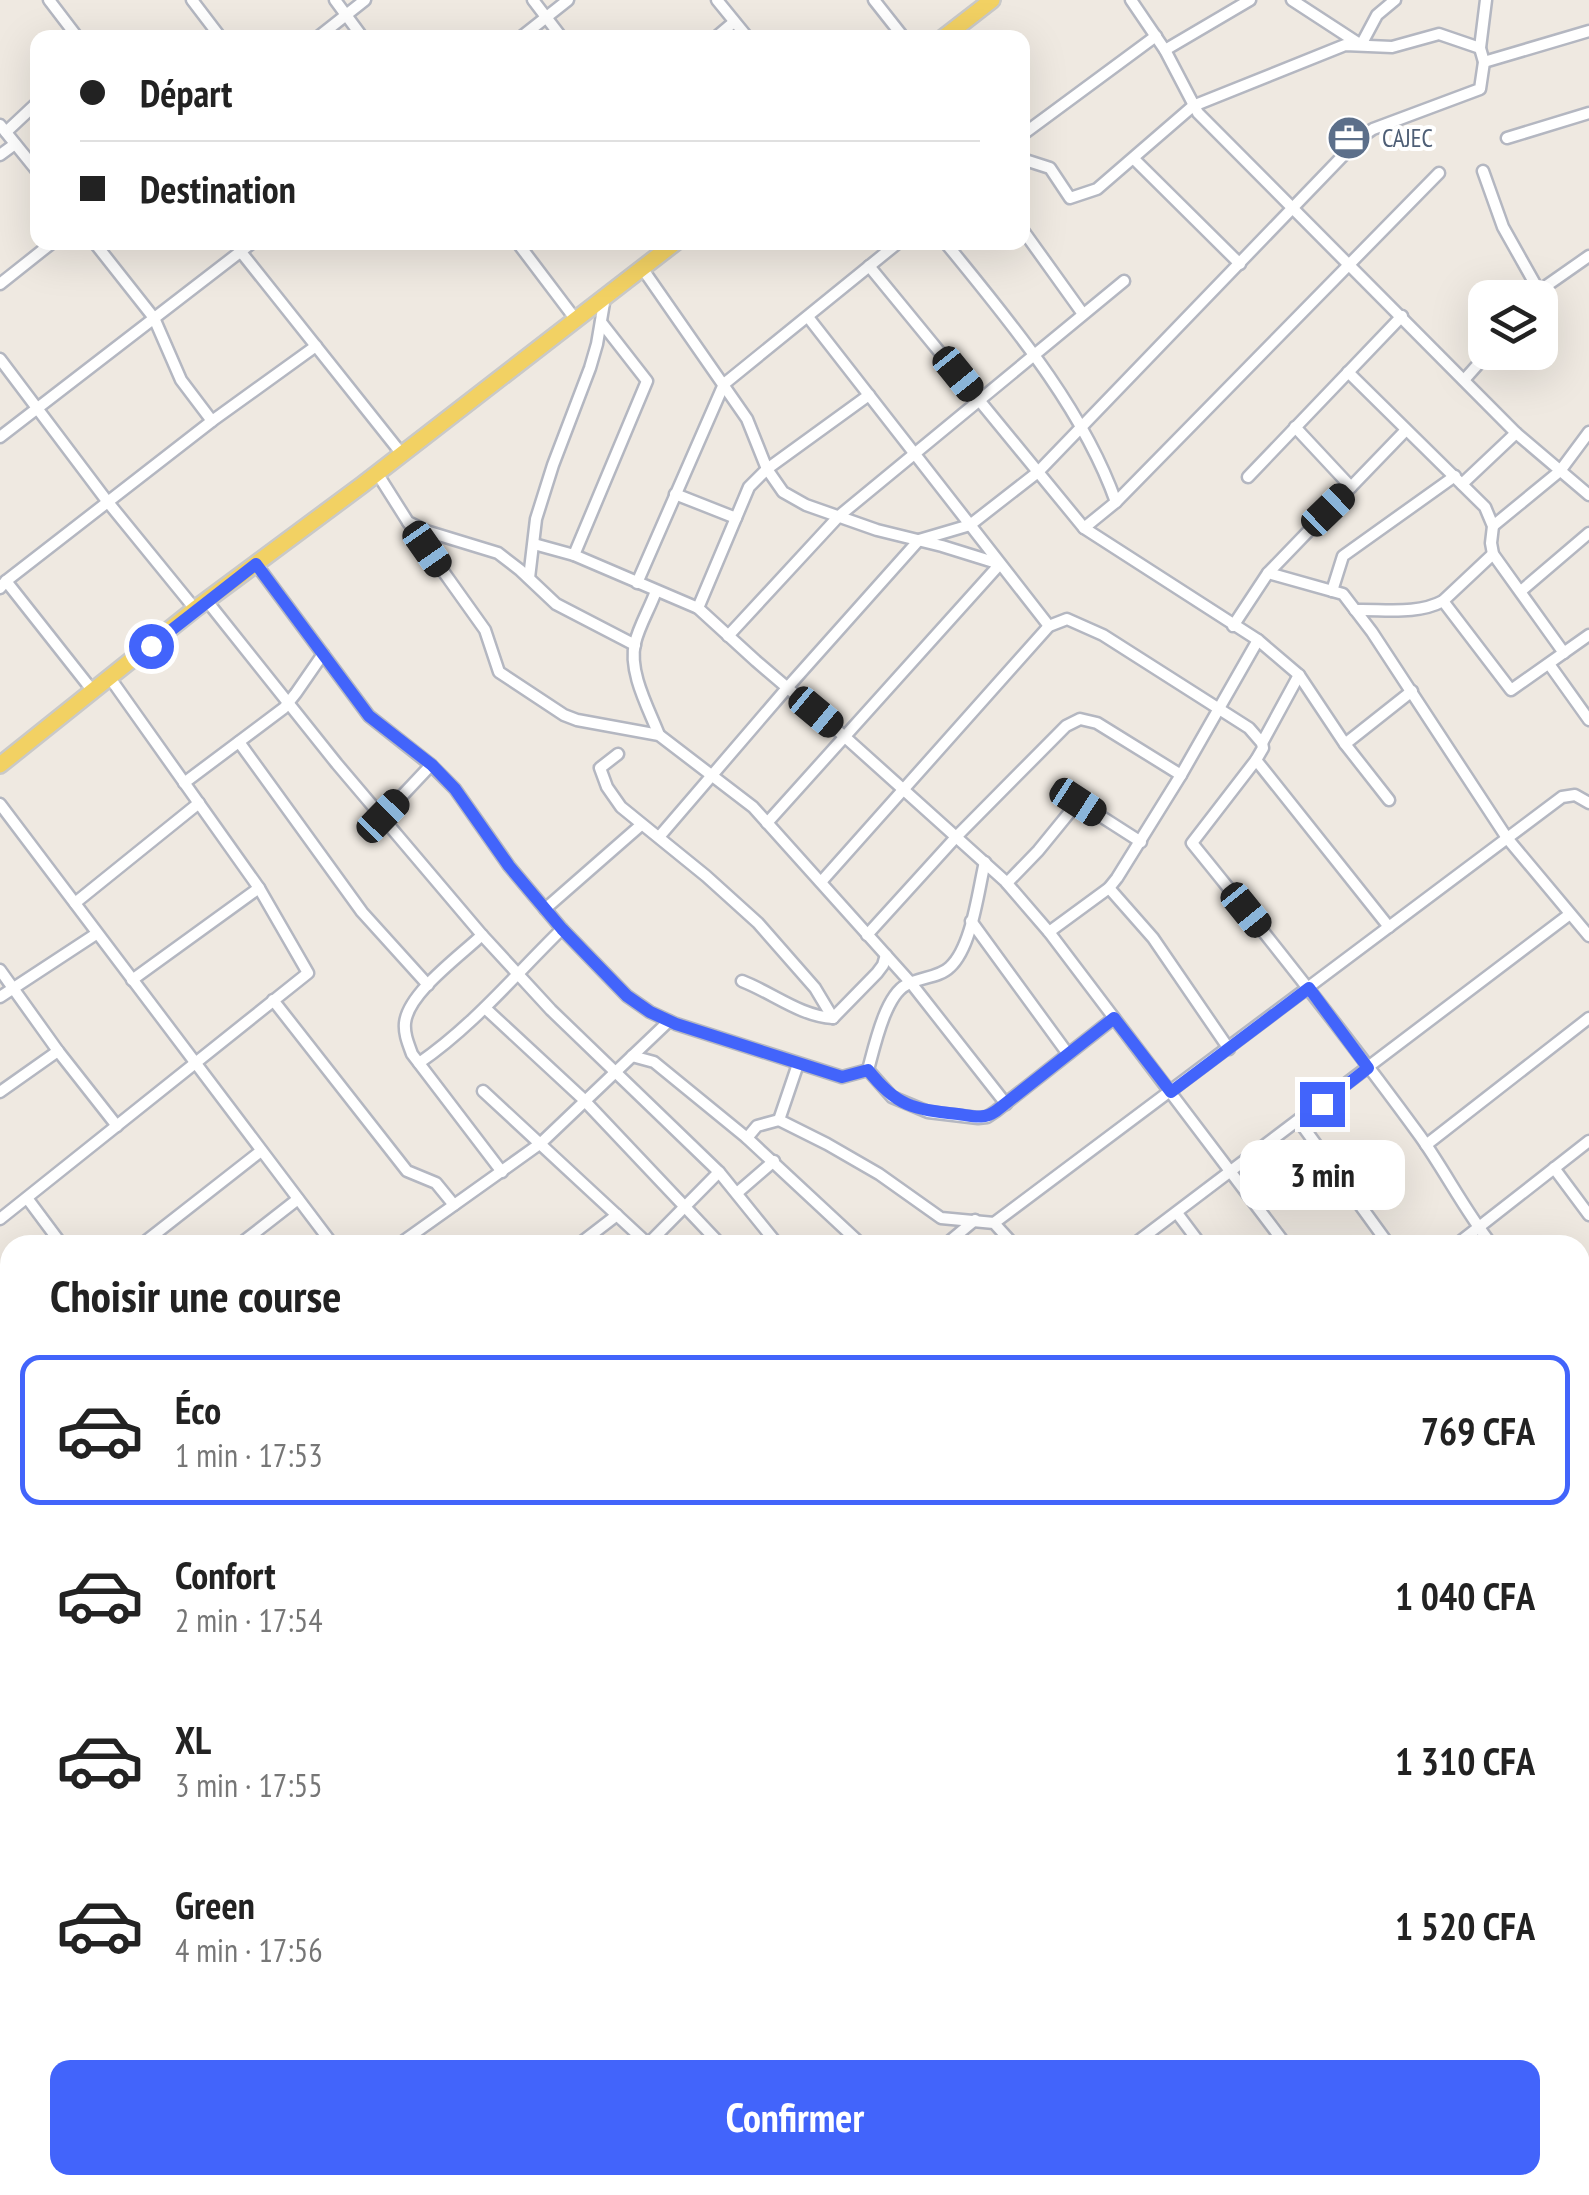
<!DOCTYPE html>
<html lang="fr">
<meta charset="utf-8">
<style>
body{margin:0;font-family:"PT Sans Narrow",sans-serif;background:#f6f6f6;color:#222;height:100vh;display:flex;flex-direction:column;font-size:38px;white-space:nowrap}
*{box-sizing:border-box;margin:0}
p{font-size:32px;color:#767676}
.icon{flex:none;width:55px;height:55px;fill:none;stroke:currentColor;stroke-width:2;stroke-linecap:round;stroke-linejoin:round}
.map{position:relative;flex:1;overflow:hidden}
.drawer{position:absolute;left:0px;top:1235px;width:1590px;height:960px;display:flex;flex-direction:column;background:#fff;border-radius:30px 30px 0 0;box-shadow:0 10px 40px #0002}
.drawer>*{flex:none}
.banner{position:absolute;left:30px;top:30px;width:1000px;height:220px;border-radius:20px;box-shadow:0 10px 40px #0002;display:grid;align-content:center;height:220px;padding:0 50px;background:#fff}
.buttons{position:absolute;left:1468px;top:280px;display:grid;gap:20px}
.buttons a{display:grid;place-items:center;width:90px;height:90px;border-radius:20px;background:#fff;box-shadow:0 10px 40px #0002;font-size:50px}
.end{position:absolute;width:45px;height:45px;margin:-22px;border:12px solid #4264fb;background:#fff;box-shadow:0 0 0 5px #fff}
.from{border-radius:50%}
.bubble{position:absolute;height:70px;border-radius:20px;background:#fff;box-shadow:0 10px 40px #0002;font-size:32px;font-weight:600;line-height:70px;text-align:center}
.car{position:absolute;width:30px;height:60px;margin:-30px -15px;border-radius:12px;box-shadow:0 0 8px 2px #0007;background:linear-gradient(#222 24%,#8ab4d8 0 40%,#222 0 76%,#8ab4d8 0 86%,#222 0)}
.banner b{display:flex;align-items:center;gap:35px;height:95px;font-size:38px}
.banner b+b{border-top:2px solid #e0e0e0}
.banner i{width:25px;height:25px;background:#222}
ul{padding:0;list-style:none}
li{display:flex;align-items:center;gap:30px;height:150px;margin:0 20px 15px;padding:0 30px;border:5px solid transparent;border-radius:20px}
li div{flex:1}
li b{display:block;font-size:38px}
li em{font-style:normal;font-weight:600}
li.selected{border-color:#4264fb}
li>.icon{width:90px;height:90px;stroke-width:1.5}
h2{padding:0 50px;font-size:45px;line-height:120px}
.primary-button{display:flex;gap:20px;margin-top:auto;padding:20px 50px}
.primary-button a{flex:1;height:115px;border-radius:20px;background:#4264fb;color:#fff;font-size:40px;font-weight:600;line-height:115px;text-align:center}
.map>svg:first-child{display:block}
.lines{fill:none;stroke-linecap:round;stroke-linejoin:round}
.minor-casing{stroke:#b4b7c1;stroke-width:15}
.primary-casing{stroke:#c9c9c9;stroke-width:20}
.minor{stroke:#fff;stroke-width:10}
.primary{stroke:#f2d163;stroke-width:15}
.route{stroke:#4264fb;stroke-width:12}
.labels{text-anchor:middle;stroke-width:8;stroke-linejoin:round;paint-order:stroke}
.service-label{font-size:25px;fill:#4e5e75;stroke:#fff;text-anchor:start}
</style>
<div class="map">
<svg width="1589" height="2195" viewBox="0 0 1589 2195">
<rect width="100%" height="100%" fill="#efe9e1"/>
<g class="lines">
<defs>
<g id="minor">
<path d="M49,0L78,38"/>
<path d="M192,0L221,38"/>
<path d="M335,0L363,38"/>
<path d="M533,0L562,38"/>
<path d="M717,0L748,38"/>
<path d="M874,0L904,38"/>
<path d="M1131,0L1165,50L1198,113L1516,433L1589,495"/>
<path d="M1292,0L1361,45L1377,15L1395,0"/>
<path d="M317,38L365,0"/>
<path d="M520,38L568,0"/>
<path d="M715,38L734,22"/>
<path d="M1165,50L1250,0"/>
<path d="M1484,62L1589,31"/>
<path d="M0,125L38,172"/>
<path d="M6,132L38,102"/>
<path d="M1022,135L1156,36"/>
<path d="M1507,138L1589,113"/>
<path d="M0,155L15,144"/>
<path d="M1022,159L1050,168L1070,198L1097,189L1193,106L1345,45L1392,47L1439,34L1480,48"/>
<path d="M1134,159L1240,264"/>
<path d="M1483,171L1503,227L1539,291"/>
<path d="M1022,229L1083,314"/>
<path d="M94,242L154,318L181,380L212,421"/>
<path d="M517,242L576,320"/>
<path d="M945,242C1009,321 1082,406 1116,502"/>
<path d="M241,252L401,453"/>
<path d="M869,266L1084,528L1258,640L1299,675L1345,744L1389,800"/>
<path d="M642,268L747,419L767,469L783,492L806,505L877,530L942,546L1000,564L767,823"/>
<path d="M0,284L53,242"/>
<path d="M1534,298L1539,291L1589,256"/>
<path d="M808,317L1049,626"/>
<path d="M0,359L107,501L195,609"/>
<path d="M1348,372L1485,507L1493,526L1491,543L1493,554L1564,653"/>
<path d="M1464,380L1489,352"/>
<path d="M1295,427L1351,487"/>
<path d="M0,437L253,242"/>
<path d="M377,473L408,522L426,531L498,553L520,570L556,604L635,645"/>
<path d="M1248,477L1402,316"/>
<path d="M1462,484L1516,433"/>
<path d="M675,494L736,518"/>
<path d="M408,522L485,630L499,672L564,715L577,720L659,735L753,807L911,983L1006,1104"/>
<path d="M1493,526L1560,471L1589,432"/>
<path d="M1084,528L1116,502L1439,173"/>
<path d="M534,544L574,555L698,608L756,661L845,737L1005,881L1049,932L1286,1245"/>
<path d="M574,555L647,381L601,322"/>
<path d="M256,564L369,716L431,765L455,789L509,866L562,929L627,996L650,1012L676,1024L842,1077L868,1070L892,1097L928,1112L978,1118L987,1117L996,1111L1114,1018"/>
<path d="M1268,573L1343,594L1372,632L1507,838L1589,936"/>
<path d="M529,578L536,519L553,465L590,368L597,344L605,297"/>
<path d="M6,581L92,690"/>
<path d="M637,583L724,384L899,242"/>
<path d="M0,588L6,581L212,421L316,346"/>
<path d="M656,591C650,608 639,626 635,643C628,672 649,709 659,735"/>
<path d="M1332,591L1343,556L1455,476"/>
<path d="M1521,591L1589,533"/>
<path d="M207,601L337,764L482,935L551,1010L719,1172L778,1245"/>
<path d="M1443,601L1511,690L1589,635"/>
<path d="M698,608L749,487L767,469L869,395"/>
<path d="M1355,610C1383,609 1417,615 1443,601L1493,554"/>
<path d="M1233,626L1268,573L1406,430"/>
<path d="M728,636L839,516L1124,281"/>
<path d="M1549,664L1589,720"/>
<path d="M239,742L362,912L428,985"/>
<path d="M1262,743L1299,675"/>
<path d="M1345,744L1412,691"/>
<path d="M618,754L600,768L607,787L621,807L706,876L758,923L815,988L833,1018"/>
<path d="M1256,760L1389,927"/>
<path d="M184,783L284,708L296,693L323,654"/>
<path d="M1063,792L1141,842"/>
<path d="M0,804L333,1245"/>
<path d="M383,816L431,765"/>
<path d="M659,837L787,688L919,540L970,525L1038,472L1360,138L1373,129L1480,89L1484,62L1480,48L1486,0"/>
<path d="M821,882L1049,626L1067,619L1103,635L1249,728L1262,743L1263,748L1256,760L1192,843C1270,939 1347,1036 1420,1136C1445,1171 1465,1211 1492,1245"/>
<path d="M1007,883L1038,851L1078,802"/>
<path d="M1109,888L1153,938L1229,1049"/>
<path d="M75,903L199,803"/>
<path d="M545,909L641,825"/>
<path d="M971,921L1068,1054"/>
<path d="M1049,932L1109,888L1117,878L1181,775L1258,640"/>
<path d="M482,935C460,956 408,993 405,1023C404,1034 408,1043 412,1054L502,1172"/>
<path d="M867,935L957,836L1066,726L1080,719L1097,723L1181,775"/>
<path d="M0,970L58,1051L117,1126"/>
<path d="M132,980L259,888"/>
<path d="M742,981C773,993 800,1016 833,1018"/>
<path d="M0,997L96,934"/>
<path d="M273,1000L407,1171L436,1183L454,1205"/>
<path d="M485,1008L581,1097L721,1245"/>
<path d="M833,1018L877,973L883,965L886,955"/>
<path d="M632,1056L654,1062L747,1138L862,1245"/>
<path d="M419,1063C473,1026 515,975 562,929"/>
<path d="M868,1070C874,1048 885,996 906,985C919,977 939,978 950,967C972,947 978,891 985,862"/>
<path d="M483,1091L648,1244"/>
<path d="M0,1092L58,1051"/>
<path d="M779,1120L798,1064"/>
<path d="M1299,1121L1389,1245"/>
<path d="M747,1138L757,1126L779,1120L827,1144L879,1174L941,1218L994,1223L1014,1245"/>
<path d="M1426,1145L1589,1018"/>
<path d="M1554,1168L1589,1215"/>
<path d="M737,1193L774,1161"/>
<path d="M27,1198L62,1245"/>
<path d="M1177,1213L1201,1245"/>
<path d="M0,1219L308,973L259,888L110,678"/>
<path d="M994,1223L1562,797L1575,795L1589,803"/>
<path d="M141,1245L261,1151"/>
<path d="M239,1245L298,1199"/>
<path d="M398,1245L541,1143L669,1021"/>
<path d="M578,1245L617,1215"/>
<path d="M647,1245L719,1172"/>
<path d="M945,1245L975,1220"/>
<path d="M1133,1245L1570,914"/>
<path d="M1456,1245L1589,1141"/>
<path d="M1580,1352L1589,1363"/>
<path d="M0,1429L10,1421"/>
<path d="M1580,1498L1589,1510"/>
<path d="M0,1534L10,1547"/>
<path d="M0,1680L10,1673"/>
<path d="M1580,1686L1589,1698"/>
<path d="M0,1707L10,1721"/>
<path d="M1580,1822L1589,1834"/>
<path d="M1580,1882L1589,1875"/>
<path d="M0,1964L10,1956"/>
<path d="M0,2069L10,2061"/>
<path d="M0,2179L10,2171"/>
<path d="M236,2185L243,2195"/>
<path d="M366,2185L373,2195"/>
<path d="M502,2185L509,2195"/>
<path d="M641,2185L648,2195"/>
<path d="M831,2185L839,2195"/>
<path d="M1059,2185L1066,2195"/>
<path d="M1438,2185L1446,2195"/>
<path d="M1572,2185L1573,2195"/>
<path d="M403,2195L417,2185"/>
<path d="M741,2195L753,2185"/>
<path d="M896,2195L909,2185"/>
<path d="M1165,2195L1179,2185"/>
<path d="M1327,2195L1340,2185"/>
<path d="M1493,2195L1507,2185"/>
</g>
<g id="primary">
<path d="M943,38L992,0"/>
<path d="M0,765L195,609L362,485L676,242"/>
</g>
</defs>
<!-- minor casing -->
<use href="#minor" class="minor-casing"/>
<!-- primary casing -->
<use href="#primary" class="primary-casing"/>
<!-- minor -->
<use href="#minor" class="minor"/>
<!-- primary -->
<use href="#primary" class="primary"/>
</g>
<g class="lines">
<!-- route -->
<path class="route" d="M151,646L256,564L369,716L432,765L455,789L509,866L562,929L627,996L650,1012L676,1024L842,1077L868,1070C897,1107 913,1109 958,1114C973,1116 983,1120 996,1111L1114,1018L1171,1092L1309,988L1368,1068L1322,1104"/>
</g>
<!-- icons -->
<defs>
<symbol id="office-disc" viewBox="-11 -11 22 22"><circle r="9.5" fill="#5c6f8a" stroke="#fff"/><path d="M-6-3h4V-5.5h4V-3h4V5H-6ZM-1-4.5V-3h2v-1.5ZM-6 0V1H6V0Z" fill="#fff"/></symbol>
</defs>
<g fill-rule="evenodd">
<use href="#office-disc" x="1324" y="113" width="50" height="50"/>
</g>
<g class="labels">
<!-- service labels -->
<g class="service-label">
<text x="1382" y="147">CAJEC</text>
</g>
</g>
</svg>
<div class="buttons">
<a><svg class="icon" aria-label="layers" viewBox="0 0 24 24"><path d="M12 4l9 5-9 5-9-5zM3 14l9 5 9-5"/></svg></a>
</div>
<i class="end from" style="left:151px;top:646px"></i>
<i class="end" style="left:1322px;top:1104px"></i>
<div class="bubble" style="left:1240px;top:1140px;width:165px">3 min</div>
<i class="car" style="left:958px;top:374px;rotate:141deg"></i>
<i class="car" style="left:1328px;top:510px;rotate:46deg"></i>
<i class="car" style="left:427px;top:549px;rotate:145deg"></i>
<i class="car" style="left:816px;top:712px;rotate:130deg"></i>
<i class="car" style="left:1078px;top:802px;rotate:123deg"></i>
<i class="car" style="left:383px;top:816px;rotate:44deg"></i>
<i class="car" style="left:1246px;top:910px;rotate:141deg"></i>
<div class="banner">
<b><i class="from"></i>Départ</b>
<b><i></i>Destination</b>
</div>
<section class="drawer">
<h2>Choisir une course</h2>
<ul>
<li class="selected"><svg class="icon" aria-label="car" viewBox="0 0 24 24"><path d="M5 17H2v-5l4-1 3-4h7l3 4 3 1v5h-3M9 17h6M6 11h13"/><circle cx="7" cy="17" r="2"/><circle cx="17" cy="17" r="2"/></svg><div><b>Éco</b><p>1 min · 17:53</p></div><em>769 CFA</em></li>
<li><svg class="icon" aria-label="car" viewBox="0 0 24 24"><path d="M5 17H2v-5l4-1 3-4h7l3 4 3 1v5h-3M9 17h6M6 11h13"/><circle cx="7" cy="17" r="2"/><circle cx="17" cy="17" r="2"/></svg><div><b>Confort</b><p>2 min · 17:54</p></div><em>1 040 CFA</em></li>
<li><svg class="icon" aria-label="car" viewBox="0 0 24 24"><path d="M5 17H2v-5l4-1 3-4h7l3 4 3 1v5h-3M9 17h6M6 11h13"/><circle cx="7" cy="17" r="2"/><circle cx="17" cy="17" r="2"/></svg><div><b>XL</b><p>3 min · 17:55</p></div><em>1 310 CFA</em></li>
<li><svg class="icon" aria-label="car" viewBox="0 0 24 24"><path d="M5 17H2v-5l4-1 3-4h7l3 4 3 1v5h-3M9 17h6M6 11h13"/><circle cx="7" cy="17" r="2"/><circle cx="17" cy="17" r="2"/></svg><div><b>Green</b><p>4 min · 17:56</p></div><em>1 520 CFA</em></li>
</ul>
<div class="primary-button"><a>Confirmer</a></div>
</section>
</div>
